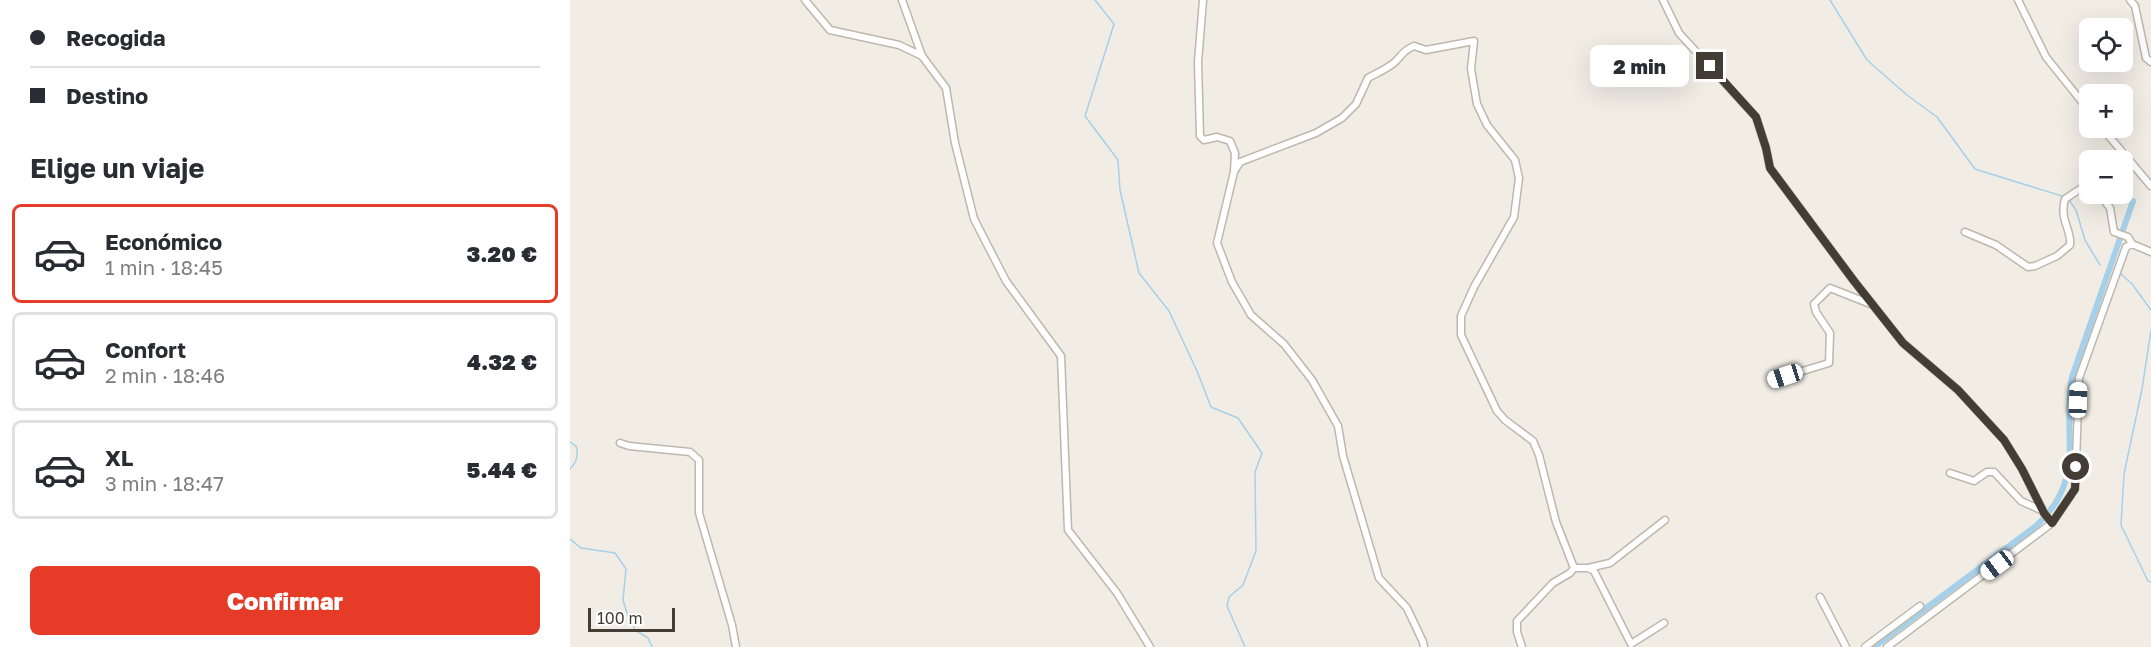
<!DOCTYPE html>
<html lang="es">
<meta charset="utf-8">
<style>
body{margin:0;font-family:"Golos Text",sans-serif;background:#f7f7f7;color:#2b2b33;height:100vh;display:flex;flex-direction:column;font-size:22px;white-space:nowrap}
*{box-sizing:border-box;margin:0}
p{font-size:20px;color:#7c7c81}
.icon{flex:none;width:33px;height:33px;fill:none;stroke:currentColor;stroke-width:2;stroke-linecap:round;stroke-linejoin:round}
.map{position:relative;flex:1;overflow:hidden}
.side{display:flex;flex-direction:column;background:#fff;width:570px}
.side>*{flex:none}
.banner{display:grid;align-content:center;height:132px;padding:0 30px;background:#fff}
.buttons{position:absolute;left:1509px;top:18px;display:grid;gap:12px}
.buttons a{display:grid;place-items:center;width:54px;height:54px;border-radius:9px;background:#fff;box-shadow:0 6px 24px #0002;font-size:30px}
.scale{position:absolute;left:18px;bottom:15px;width:87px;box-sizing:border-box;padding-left:6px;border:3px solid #433d35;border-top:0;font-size:16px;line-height:21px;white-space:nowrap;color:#433d35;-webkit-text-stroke:4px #fff;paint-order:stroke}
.end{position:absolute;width:27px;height:27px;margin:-14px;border:8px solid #433d35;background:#fff;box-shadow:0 0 0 3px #fff}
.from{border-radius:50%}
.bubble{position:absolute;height:42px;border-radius:9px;background:#fff;box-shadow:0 6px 24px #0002;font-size:20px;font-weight:800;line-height:42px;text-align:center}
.car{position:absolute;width:18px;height:36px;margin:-18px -9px;border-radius:8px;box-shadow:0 0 4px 2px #0007;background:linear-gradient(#fff 24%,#345 0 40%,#fff 0 76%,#345 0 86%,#fff 0)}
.banner b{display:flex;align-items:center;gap:21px;height:57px;font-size:22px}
.banner b+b{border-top:2px solid #e1e1e2}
.banner i{width:15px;height:15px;background:#2b2b33}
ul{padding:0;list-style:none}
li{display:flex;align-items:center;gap:18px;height:99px;margin:0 12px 9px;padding:0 18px;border:3px solid #e1e1e2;border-radius:9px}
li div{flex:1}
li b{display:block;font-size:22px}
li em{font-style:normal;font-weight:800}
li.active{border-color:#e63c27}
li>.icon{width:54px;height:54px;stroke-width:1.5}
h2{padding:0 30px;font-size:27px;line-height:72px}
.primary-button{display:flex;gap:12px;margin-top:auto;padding:12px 30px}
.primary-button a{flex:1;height:69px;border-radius:9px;background:#e63c27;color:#fff;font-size:24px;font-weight:800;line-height:69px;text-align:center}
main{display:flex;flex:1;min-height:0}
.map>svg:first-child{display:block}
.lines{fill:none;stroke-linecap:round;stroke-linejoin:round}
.stream{stroke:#a6d0e9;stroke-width:1.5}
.canal{stroke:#a6d0e9;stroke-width:6}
.minor-casing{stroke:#beb7ac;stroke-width:9}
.minor{stroke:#fff;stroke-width:6}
.route{stroke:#433d35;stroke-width:8}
</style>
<main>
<section class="side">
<div class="banner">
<b><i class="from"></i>Recogida</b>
<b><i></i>Destino</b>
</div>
<h2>Elige un viaje</h2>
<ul>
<li class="active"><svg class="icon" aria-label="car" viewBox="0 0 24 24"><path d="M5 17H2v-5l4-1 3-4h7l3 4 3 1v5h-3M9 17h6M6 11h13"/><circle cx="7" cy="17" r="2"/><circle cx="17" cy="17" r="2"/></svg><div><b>Económico</b><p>1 min · 18:45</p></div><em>3.20 €</em></li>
<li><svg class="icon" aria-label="car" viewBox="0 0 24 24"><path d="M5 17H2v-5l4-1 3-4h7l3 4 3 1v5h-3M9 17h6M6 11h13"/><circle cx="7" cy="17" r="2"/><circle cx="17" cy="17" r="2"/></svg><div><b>Confort</b><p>2 min · 18:46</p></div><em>4.32 €</em></li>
<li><svg class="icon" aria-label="car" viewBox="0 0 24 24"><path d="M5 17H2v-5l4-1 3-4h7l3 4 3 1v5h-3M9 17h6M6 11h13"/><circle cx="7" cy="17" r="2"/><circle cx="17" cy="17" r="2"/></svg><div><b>XL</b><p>3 min · 18:47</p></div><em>5.44 €</em></li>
</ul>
<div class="primary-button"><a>Confirmar</a></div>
</section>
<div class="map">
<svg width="1581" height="647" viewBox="0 0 1581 647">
<rect width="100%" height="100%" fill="#f1ede5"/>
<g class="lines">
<!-- stream -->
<g class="stream">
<path d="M525,0L544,24L515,116L548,160L550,190L569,273L599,311L627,371L641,407L668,418L692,453L685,472L686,551L673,585L659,597L657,606L675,647"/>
<path d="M1260,0L1297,60L1337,95L1367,117L1405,169L1495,197"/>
<path d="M1499,200L1506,210L1515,240L1530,265"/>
<path d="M1550,273L1562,284L1581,310"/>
<path d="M1581,330L1572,389L1554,474L1551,525L1578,581L1581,582"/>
<path d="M0,442L6,446C9,455 7,462 0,469"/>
<path d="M0,539L11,548L45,553L56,569L53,600L57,613L65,630L78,638L82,647"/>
</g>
<!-- canal -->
<path class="canal" d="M1304,647L1466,526C1517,479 1492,436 1502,377L1563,201"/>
<defs>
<g id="minor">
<path d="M235,0L260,30L329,45L352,56L376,88L385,143L404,219L436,281L491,356L498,530L547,593L580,647"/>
<path d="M332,0L352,56"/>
<path d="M633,0L628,62L630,136L634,140L647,137L660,141L665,153L664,171"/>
<path d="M1093,0L1109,33L1186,117L1196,148L1200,168L1284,281L1333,343L1388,390L1434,440L1452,469L1474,513L1482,523"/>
<path d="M1448,0L1476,57L1520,112"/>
<path d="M1560,0L1565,6L1576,58L1581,62"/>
<path d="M1532,128L1581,186"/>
<path d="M1529,194L1540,208L1544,232L1558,237L1562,244"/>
<path d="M1395,232L1426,245L1458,267L1465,266L1487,256L1500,245C1502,230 1489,220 1495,199L1510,189L1520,188"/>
<path d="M1203,380L1259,363L1260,333L1246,312L1244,304L1260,288L1303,305"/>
<path d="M50,443L59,446L120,452L129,460V513L162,625L166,647"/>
<path d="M1380,473L1404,481L1417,472H1424L1451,501L1473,511"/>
<path d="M1004,568H1018L1024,571L1061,644L1094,623"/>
<path d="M1018,568L1040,563L1095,520"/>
<path d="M1250,597L1276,647"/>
<path d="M854,647L853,642L837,608L809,578L773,456L768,426L742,380L714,344L681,315L662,282L647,243L664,172L670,162L746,133L772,118L786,104L798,78C807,73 817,69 825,62C833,54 833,51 844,46L856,50L904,41L901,69L907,104L917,125L945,160L949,178L944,217L904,287L891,316V335L927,411L935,420L963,441L969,455L986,522L1004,568L1000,573L983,583L947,621V632L952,647"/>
<path d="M1295,647L1350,606"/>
<path d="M1317,647L1482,523L1505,489L1509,378L1556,247L1562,244L1581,252"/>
</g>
</defs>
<!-- minor casing -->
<use href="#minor" class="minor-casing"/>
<!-- minor -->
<use href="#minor" class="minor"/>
</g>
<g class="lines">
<!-- route -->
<path class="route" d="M1140,66L1186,117L1196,148L1200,168L1284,281L1333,343L1388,390L1434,440L1452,469L1474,513L1482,523L1505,489L1506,467"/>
</g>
</svg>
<div class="buttons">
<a><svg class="icon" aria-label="locate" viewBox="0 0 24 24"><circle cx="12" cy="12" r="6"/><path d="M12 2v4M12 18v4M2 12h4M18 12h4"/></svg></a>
<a>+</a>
<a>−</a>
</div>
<div class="scale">100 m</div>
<i class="end from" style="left:1506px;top:467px"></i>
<i class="end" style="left:1140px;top:66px"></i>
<div class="bubble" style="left:1020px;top:45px;width:99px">2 min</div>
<i class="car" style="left:1215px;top:376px;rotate:252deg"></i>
<i class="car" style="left:1508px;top:400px;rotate:2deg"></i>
<i class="car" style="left:1427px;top:565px;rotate:233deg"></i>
</div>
</main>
